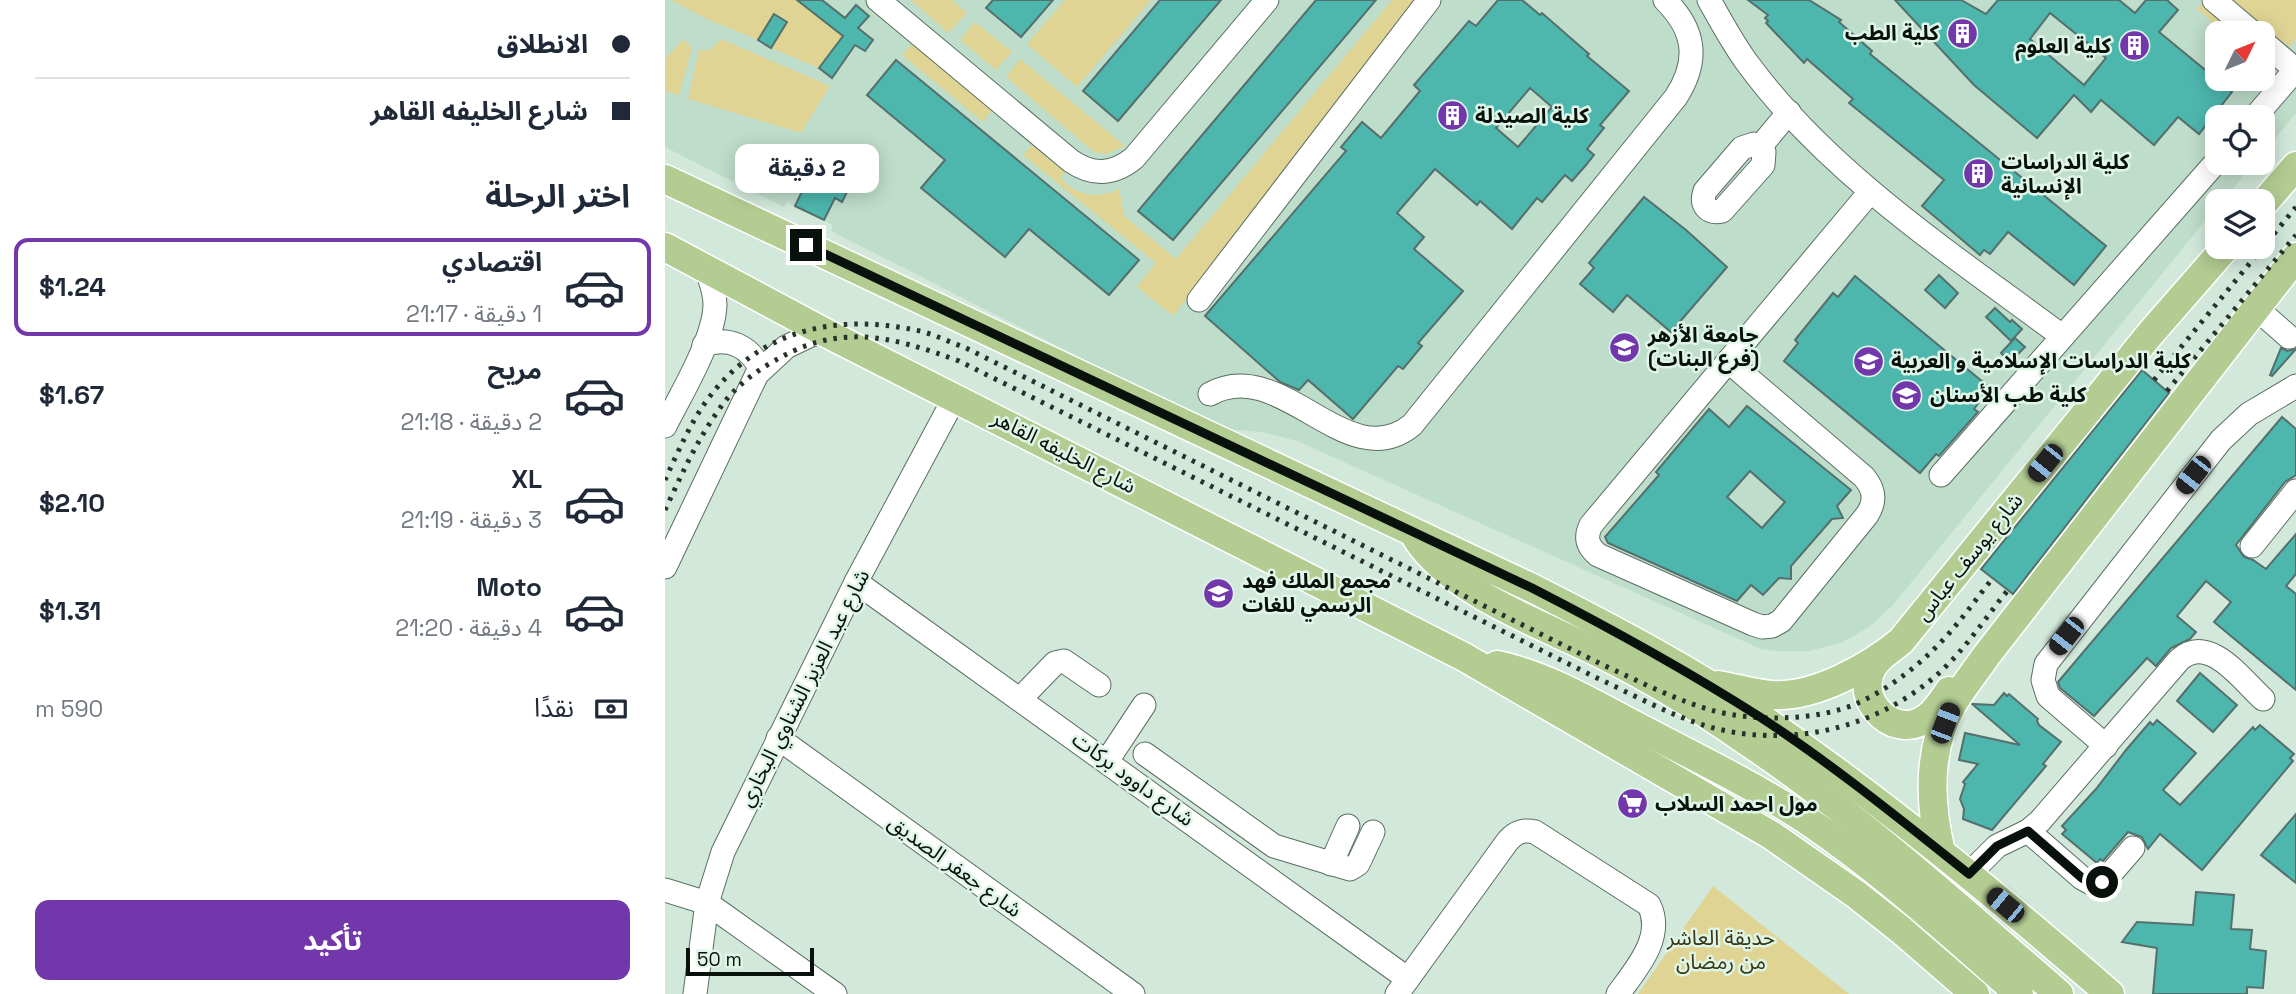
<!DOCTYPE html>
<html lang="ar">
<meta charset="utf-8">
<style>
body{margin:0;font-family:"Space Grotesk","Noto Sans Arabic",sans-serif;background:#f2f2f3;color:#1f2937;direction:rtl;height:100vh;display:flex;flex-direction:column;font-size:26px;white-space:nowrap}
*{box-sizing:border-box;margin:0}
p{font-size:23px;color:#747a83}
.icon{flex:none;width:38px;height:38px;fill:none;stroke:currentColor;stroke-width:2;stroke-linecap:round;stroke-linejoin:round}
.map{position:relative;flex:1;overflow:hidden;direction:ltr}
.side{display:flex;flex-direction:column;background:#fff;width:665px}
.side>*{flex:none}
.top-card{display:grid;align-content:center;height:154px;padding:0 35px;background:#fff}
.needle{width:46px;rotate:47deg}
.tools{position:absolute;left:1540px;top:21px;display:grid;gap:14px}
.tools a{display:grid;place-items:center;width:70px;height:70px;border-radius:14px;background:#fff;box-shadow:0 4px 18px #0003;font-size:35px}
.scale{position:absolute;left:21px;bottom:18px;width:128px;box-sizing:border-box;padding-left:7px;border:4px solid #09110d;border-top:0;font-size:19px;line-height:24px;white-space:nowrap;color:#09110d;-webkit-text-stroke:5px #def5e7;paint-order:stroke}
.end{position:absolute;width:32px;height:32px;margin:-16px;border:9px solid #09110d;background:#fff;box-shadow:0 0 0 4px #fff}
.from{border-radius:50%}
.bubble{position:absolute;height:49px;border-radius:14px;background:#fff;box-shadow:0 4px 18px #0003;font-size:23px;font-weight:700;line-height:49px;text-align:center;direction:rtl}
.car{position:absolute;width:21px;height:42px;margin:-21px -10px;border-radius:9px;box-shadow:0 0 5px 2px #0007;background:linear-gradient(#222 24%,#8ab4d8 0 40%,#222 0 76%,#8ab4d8 0 86%,#222 0)}
.top-card b{display:flex;align-items:center;gap:24px;height:66px;font-size:26px}
.top-card b+b{border-top:2px solid #e0e1e3}
.top-card i{width:18px;height:18px;background:#1f2937}
ul{padding:0;list-style:none}
li{display:flex;align-items:center;gap:21px;height:98px;margin:0 14px 10px;padding:0 21px;border:4px solid transparent;border-radius:14px}
li div{flex:1}
li b{display:block;font-size:26px}
li em{font-style:normal;font-weight:700}
li.on{border-color:#7337ac}
li>.icon{width:63px;height:63px;stroke-width:1.5}
h2{padding:0 35px;font-size:32px;line-height:84px}
.pay{display:flex;align-items:center;gap:18px;height:77px;padding:0 35px;font-size:26px}
.pay p{margin-inline-start:auto}
.cta{display:flex;gap:14px;margin-top:auto;padding:14px 35px}
.cta a{flex:1;height:80px;border-radius:14px;background:#7337ac;color:#fff;font-size:28px;font-weight:700;line-height:80px;text-align:center}
main{display:flex;flex:1;min-height:0}
.map>svg:first-child{display:block}
.built{fill:#bfddcb;fill-rule:evenodd}
.green{fill:#dfd493}
.building{fill:#4db7ae;stroke:#556f6c;stroke-width:2;fill-rule:evenodd}
.lines{fill:none;stroke-linecap:round;stroke-linejoin:round}
.minor-casing{stroke:#5a6f62;stroke-width:25}
.major-casing{stroke:#fff;stroke-width:31}
.minor{stroke:#fff;stroke-width:23}
.major{stroke:#b2cc92;stroke-width:28}
.rail{stroke:#28322c;stroke-width:5;stroke-dasharray:3.5 7;stroke-linecap:butt}
.route{stroke:#09110d;stroke-width:9}
.labels{text-anchor:middle;stroke-width:5;stroke-linejoin:round;paint-order:stroke}
.poi-label{font-size:21px;font-weight:bold;fill:#09110d;stroke:#def5e7;text-anchor:start}
.street-label{font-size:21px;fill:#09110d;stroke:#def5e7}
.park-label{font-size:21px;fill:#3a3513;stroke:#def5e7}
</style>
<main>
<div class="map">
<svg width="1631" height="994" viewBox="0 0 1631 994">
<rect width="100%" height="100%" fill="#d1e8da"/>
<!-- built -->
<path class="built" d="M0,0H1631V113L1598,153V117H1552V163H1590L1557,201H1552V206L1228,605L1204,627L1176,643L1144,651H1112L1096,649L632,441L597,432L562,429L457,379L166,231L168,225L122,202L119,207L0,147ZM1552,33H1598V79H1552Z"/>
<!-- green -->
<g class="green">
<path d="M6,0H134L178,36L154,68L106,48L122,23L110,15L93,40L44,20Z"/>
<path d="M246,0H287L302,13L283,33Z"/>
<path d="M400,0H486L412,87L362,44Z"/>
<path d="M727,0H752L508,316L472,287L491,263L358,155L367,145L400,172L395,178C412,196 433,200 454,189L459,216L511,259Z"/>
<path d="M1562,0H1631V39L1624,47L1617,41L1614,44Z"/>
<path d="M1536,4L1572,33H1560L1532,9Z"/>
<path d="M310,22L347,52L331,70L295,40Z"/>
<path d="M18,39L27,48L14,95L0,91V59Z"/>
<path d="M56,39L165,86L136,133L23,99L34,50H45Z"/>
<path d="M247,44L327,110L318,122L237,55Z"/>
<path d="M355,59L460,146L441,154L429,152L341,77Z"/>
<path d="M1048,886L1184,994H973Z"/>
</g>
<!-- building -->
<g class="building">
<path d="M132,0H157L180,18L191,5L204,16L193,28L208,40L200,51L190,45L167,78L154,68L178,36Z"/>
<path d="M328,0H388L356,37L321,8Z"/>
<path d="M495,0H556L453,121L418,91Z"/>
<path d="M651,0H711L508,240L473,211Z"/>
<path d="M833,0H857L875,15L877,13L924,54L922,56L964,91L935,125L939,128L922,149L929,155L921,165L907,181L900,175L877,202L872,198L847,229L815,201L812,205L770,169L732,213L759,237L749,249L798,291L753,343L757,346L738,369L733,366L688,419L643,380L634,390L615,382L540,316L681,151L676,147L697,122L716,138L755,91L749,85L804,21L811,26ZM865,88L887,107L853,147L831,128Z"/>
<path d="M1083,0H1144L1176,20L1174,22L1207,51L1205,54L1441,246L1409,285L1343,232L1325,254L1319,250L1315,255L1257,206L1279,180L1184,103L1188,99L1142,59L1139,63L1101,23L1103,21L1100,18L1103,15Z"/>
<path d="M1230,0H1296L1321,14L1333,0H1454L1470,13L1481,0H1502L1513,10L1494,32L1567,92L1534,134L1513,117L1489,145L1436,100L1426,112L1409,95L1372,138L1309,85ZM1385,13L1441,58L1419,85L1365,39Z"/>
<path d="M109,14L122,22L106,48L93,40Z"/>
<path d="M231,60L474,260L444,295L364,229L340,257L256,188L280,160L202,95Z"/>
<path d="M141,164L185,186L177,202L170,198L159,220L130,206L141,183L134,180Z"/>
<path d="M979,197L1021,230L1062,267L1006,332L962,295L948,312L915,284L929,268L924,263Z"/>
<path d="M1274,275L1293,293L1280,308L1260,290Z"/>
<path d="M1190,276L1325,388L1309,409L1313,412L1274,456L1271,454L1255,473L1119,361L1133,343L1130,340L1168,293L1173,297Z"/>
<path d="M1330,308L1345,322L1347,320L1357,329L1346,341L1321,317Z"/>
<path d="M1350,338L1360,347L1345,362L1336,353Z"/>
<path d="M1616,348L1622,351L1631,349L1607,376L1605,375Z"/>
<path d="M1477,370L1504,393L1348,594L1316,569Z"/>
<path d="M1082,406L1186,490L1172,506L1178,518L1167,519L1126,566V579L1114,578L1098,595L1086,585L1072,601L943,543L940,537L994,475L991,472L1044,409L1064,427ZM1085,471L1120,502L1097,528L1062,497Z"/>
<path d="M1617,417L1631,429V475L1620,482L1571,545L1579,557L1588,560L1601,569L1631,534V574L1621,586L1631,594V690L1549,622L1566,602L1541,581L1512,616L1531,632L1525,639L1506,648L1491,666L1482,658L1429,716L1395,688L1393,682Z"/>
<path d="M1535,673L1572,705L1548,732L1512,701Z"/>
<path d="M1339,693L1342,696L1344,694L1373,719L1372,721L1374,725L1396,742L1378,764L1381,766L1327,830L1298,819L1299,809L1295,799L1300,784L1298,782L1313,764L1294,760L1300,733L1355,745L1307,704L1329,705Z"/>
<path d="M1492,720L1531,753L1498,790L1515,805L1588,727L1590,730L1595,725L1629,754L1625,758L1628,761L1537,870L1495,834L1483,849L1477,837L1463,832L1438,861L1435,859L1432,863L1397,834L1401,830L1397,826L1431,789L1461,750L1485,722L1488,725Z"/>
<path d="M1631,814V883L1596,855Z"/>
<path d="M1531,892L1569,895L1566,929L1587,930L1585,949L1601,951L1598,988L1582,987V994H1488L1492,948L1457,942L1472,922L1528,925Z"/>
</g>
<g class="lines">
<defs>
<g id="minor">
<path d="M213,0L406,161C428,176 448,175 469,158L602,0"/>
<path d="M1044,0C1056,21 1068,44 1083,64C1164,174 1288,255 1397,336"/>
<path d="M1549,0L1588,33"/>
<path d="M1598,42L1631,70"/>
<path d="M1590,117L1631,69"/>
<path d="M1089,144L1099,152L1098,165L1057,211C1043,214 1035,205 1040,191L1077,148Z"/>
<path d="M1095,147L1124,112"/>
<path d="M534,300L764,0"/>
<path d="M1591,308L1624,337"/>
<path d="M39,345C63,336 85,346 96,370"/>
<path d="M1063,361L1199,477C1210,490 1211,501 1202,515L1116,621L1107,626L1097,627L1088,624L933,555C922,546 920,537 926,525L1205,192"/>
<path d="M545,394C616,354 682,478 747,425L1011,97C1034,61 1031,31 1000,0"/>
<path d="M0,426C16,394 49,340 50,305C50,292 46,281 41,269"/>
<path d="M1276,475L1552,161"/>
<path d="M1587,546L1631,491"/>
<path d="M0,567L92,374L121,347L146,335L159,332"/>
<path d="M191,582L743,979"/>
<path d="M356,698L390,663L399,661L434,685"/>
<path d="M113,738L468,994"/>
<path d="M1441,746L1383,696L1378,680L1381,664L1556,440L1584,414L1631,386"/>
<path d="M480,754L609,846L685,869L693,864L708,832"/>
<path d="M442,761L479,705"/>
<path d="M1363,831L1417,878L1426,883L1441,879L1468,848"/>
<path d="M666,864L683,826"/>
<path d="M1304,874L1332,846L1363,831L1375,821L1514,660C1544,633 1576,679 1598,699"/>
<path d="M0,890L42,903L170,994"/>
<path d="M30,994L42,903L58,852L191,582L290,397"/>
<path d="M732,994L842,842C850,832 858,829 870,832L984,905C1000,937 971,969 953,994"/>
</g>
<g id="major">
<path d="M0,179L867,588C946,628 1026,670 1099,720C1220,803 1334,898 1445,994"/>
<path d="M1598,204L1631,166"/>
<path d="M0,247L159,332L799,657L1106,835L1192,895L1236,930L1310,994"/>
<path d="M752,539C789,594 876,624 934,653C985,678 1034,708 1080,740C1192,815 1292,906 1394,994"/>
<path d="M1217,656C1178,689 1226,746 1263,717C1271,711 1278,700 1284,691"/>
<path d="M832,665C884,676 930,705 977,729C1032,758 1088,785 1140,819C1217,871 1285,933 1354,994"/>
<path d="M1053,685C1071,688 1089,694 1107,695C1149,698 1205,667 1236,641L1485,334L1561,247"/>
<path d="M1276,852C1264,802 1262,751 1287,705C1297,688 1310,672 1321,656L1631,257"/>
</g>
</defs>
<!-- minor casing -->
<use href="#minor" class="minor-casing"/>
<!-- major casing -->
<use href="#major" class="major-casing"/>
<!-- minor -->
<use href="#minor" class="minor"/>
<!-- major -->
<use href="#major" class="major"/>
<!-- rail -->
<g class="rail">
<path d="M1489,380L1631,207"/>
<path d="M1502,391L1631,235"/>
<path d="M0,480C12,454 24,426 40,403C91,331 167,313 250,330C267,333 284,342 301,348L938,665C974,681 1008,699 1046,710C1088,722 1153,721 1193,703C1223,689 1251,668 1274,644C1294,624 1310,600 1328,578"/>
<path d="M0,510C16,476 31,442 53,411C66,391 84,376 104,364C172,322 223,335 294,361L932,678C969,695 1006,716 1045,727C1133,751 1229,724 1290,657C1309,636 1325,612 1343,590"/>
</g>
</g>
<g class="lines">
<!-- route -->
<path class="route" d="M141,245L867,588C945,628 1021,670 1095,717C1167,764 1236,820 1304,874L1332,846L1363,831L1417,878L1426,883L1437,882"/>
</g>
<!-- icons -->
<defs>
<symbol id="building-disc" viewBox="-11 -11 22 22"><circle r="9.5" fill="#7337ac" stroke="#def5e7"/><path d="M-4-6H4V6H1V3H-1V6H-4ZM-2.5-4.3h1.7v1.8h-1.7ZM.8-4.3h1.7v1.8H.8ZM-2.5-1h1.7V.8h-1.7ZM.8-1h1.7V.8H.8Z" fill="#fff"/></symbol>
<symbol id="university-disc" viewBox="-11 -11 22 22"><circle r="9.5" fill="#7337ac" stroke="#def5e7"/><path d="M0-5L7-2L0 1L-7-2ZM-4 1L0 2.5L4 1V4Q0 6-4 4Z" fill="#fff"/></symbol>
<symbol id="school-disc" viewBox="-11 -11 22 22"><circle r="9.5" fill="#7337ac" stroke="#def5e7"/><path d="M0-5L7-2L0 1L-7-2ZM-4 1L0 2.5L4 1V4Q0 6-4 4Z" fill="#fff"/></symbol>
<symbol id="supermarket-disc" viewBox="-11 -11 22 22"><circle r="9.5" fill="#7337ac" stroke="#def5e7"/><path d="M-6-5.5h2.5l.6 2H6L4.5 2H-2.5L-4.4-4H-6ZM-1.5 3.2a1.3 1.3 0 1 0 .1 0ZM3 3.2a1.3 1.3 0 1 0 .1 0Z" fill="#fff"/></symbol>
</defs>
<g fill-rule="evenodd">
<use href="#building-disc" x="1280" y="16" width="35" height="35"/>
<use href="#building-disc" x="1452" y="28" width="35" height="35"/>
<use href="#building-disc" x="770" y="98" width="35" height="35"/>
<use href="#building-disc" x="1296" y="156" width="35" height="35"/>
<use href="#university-disc" x="942" y="330" width="35" height="35"/>
<use href="#university-disc" x="1186" y="344" width="35" height="35"/>
<use href="#university-disc" x="1224" y="378" width="35" height="35"/>
<use href="#school-disc" x="536" y="576" width="35" height="35"/>
<use href="#supermarket-disc" x="950" y="786" width="35" height="35"/>
</g>
<g class="labels">
<!-- poi labels -->
<g class="poi-label">
<text x="1274" y="40" text-anchor="end">كلية الطب</text>
<text x="1446" y="53" text-anchor="end">كلية العلوم</text>
<text x="810" y="123">كلية الصيدلة</text>
<text x="1336" y="169">كلية الدراسات<tspan x="1336" dy="24">الإنسانية</tspan></text>
<text x="983" y="342">جامعة الأزهر<tspan x="983" dy="24">(فرع البنات)</tspan></text>
<text x="1226" y="368">كلية الدراسات الإسلامية و العربية</text>
<text x="1265" y="402">كلية طب الأسنان</text>
<text x="577" y="588">مجمع الملك فهد<tspan x="577" dy="24">الرسمي للغات</tspan></text>
<text x="990" y="811">مول احمد السلاب</text>
</g>
<!-- street labels -->
<g class="street-label">
<text transform="translate(399 452) rotate(27)" y="7">شارع الخليفه القاهر</text>
<text transform="translate(1304 557) rotate(-51)" y="7">شارع يوسف عباس</text>
<text transform="translate(139 688) rotate(-63)" y="7">شارع عبد العزيز الشناوي البخاري</text>
<text transform="translate(468 779) rotate(36)" y="7">شارع داوود بركات</text>
<text transform="translate(290 866) rotate(36)" y="7">شارع جعفر الصديق</text>
</g>
<!-- park labels -->
<g class="park-label">
<text x="1056" y="945">حديقة العاشر<tspan x="1056" dy="24">من رمضان</tspan></text>
</g>
</g>
</svg>
<div class="tools">
<a><svg class="needle" viewBox="-14 -14 28 28"><path d="M0-13l5 13h-10z" fill="#e53935"/><path d="M0 13l5-13h-10z" fill="#747a83"/></svg></a>
<a><svg class="icon" aria-label="locate" viewBox="0 0 24 24"><circle cx="12" cy="12" r="6"/><path d="M12 2v4M12 18v4M2 12h4M18 12h4"/></svg></a>
<a><svg class="icon" aria-label="layers" viewBox="0 0 24 24"><path d="M12 4l9 5-9 5-9-5zM3 14l9 5 9-5"/></svg></a>
</div>
<div class="scale">50 m</div>
<i class="end from" style="left:1437px;top:882px"></i>
<i class="end" style="left:141px;top:245px"></i>
<div class="bubble" style="left:70px;top:144px;width:144px">2 دقيقة</div>
<i class="car" style="left:1380px;top:463px;rotate:219deg"></i>
<i class="car" style="left:1528px;top:475px;rotate:218deg"></i>
<i class="car" style="left:1401px;top:636px;rotate:218deg"></i>
<i class="car" style="left:1280px;top:723px;rotate:21deg"></i>
<i class="car" style="left:1340px;top:905px;rotate:310deg"></i>
</div>
<section class="side">
<div class="top-card">
<b><i class="from"></i>الانطلاق</b>
<b><i></i>شارع الخليفه القاهر</b>
</div>
<h2>اختر الرحلة</h2>
<ul>
<li class="on"><svg class="icon" aria-label="car" viewBox="0 0 24 24"><path d="M5 17H2v-5l4-1 3-4h7l3 4 3 1v5h-3M9 17h6M6 11h13"/><circle cx="7" cy="17" r="2"/><circle cx="17" cy="17" r="2"/></svg><div><b>اقتصادي</b><p>1 دقيقة · 21:17</p></div><em>$1.24</em></li>
<li><svg class="icon" aria-label="car" viewBox="0 0 24 24"><path d="M5 17H2v-5l4-1 3-4h7l3 4 3 1v5h-3M9 17h6M6 11h13"/><circle cx="7" cy="17" r="2"/><circle cx="17" cy="17" r="2"/></svg><div><b>مريح</b><p>2 دقيقة · 21:18</p></div><em>$1.67</em></li>
<li><svg class="icon" aria-label="car" viewBox="0 0 24 24"><path d="M5 17H2v-5l4-1 3-4h7l3 4 3 1v5h-3M9 17h6M6 11h13"/><circle cx="7" cy="17" r="2"/><circle cx="17" cy="17" r="2"/></svg><div><b>XL</b><p>3 دقيقة · 21:19</p></div><em>$2.10</em></li>
<li><svg class="icon" aria-label="car" viewBox="0 0 24 24"><path d="M5 17H2v-5l4-1 3-4h7l3 4 3 1v5h-3M9 17h6M6 11h13"/><circle cx="7" cy="17" r="2"/><circle cx="17" cy="17" r="2"/></svg><div><b>Moto</b><p>4 دقيقة · 21:20</p></div><em>$1.31</em></li>
</ul>
<div class="pay"><svg class="icon" aria-label="cash" viewBox="0 0 24 24"><path d="M3 7h18v10H3z"/><circle cx="12" cy="12" r="2"/></svg>نقدًا<p>590 m</p></div>
<div class="cta"><a>تأكيد</a></div>
</section>
</main>
